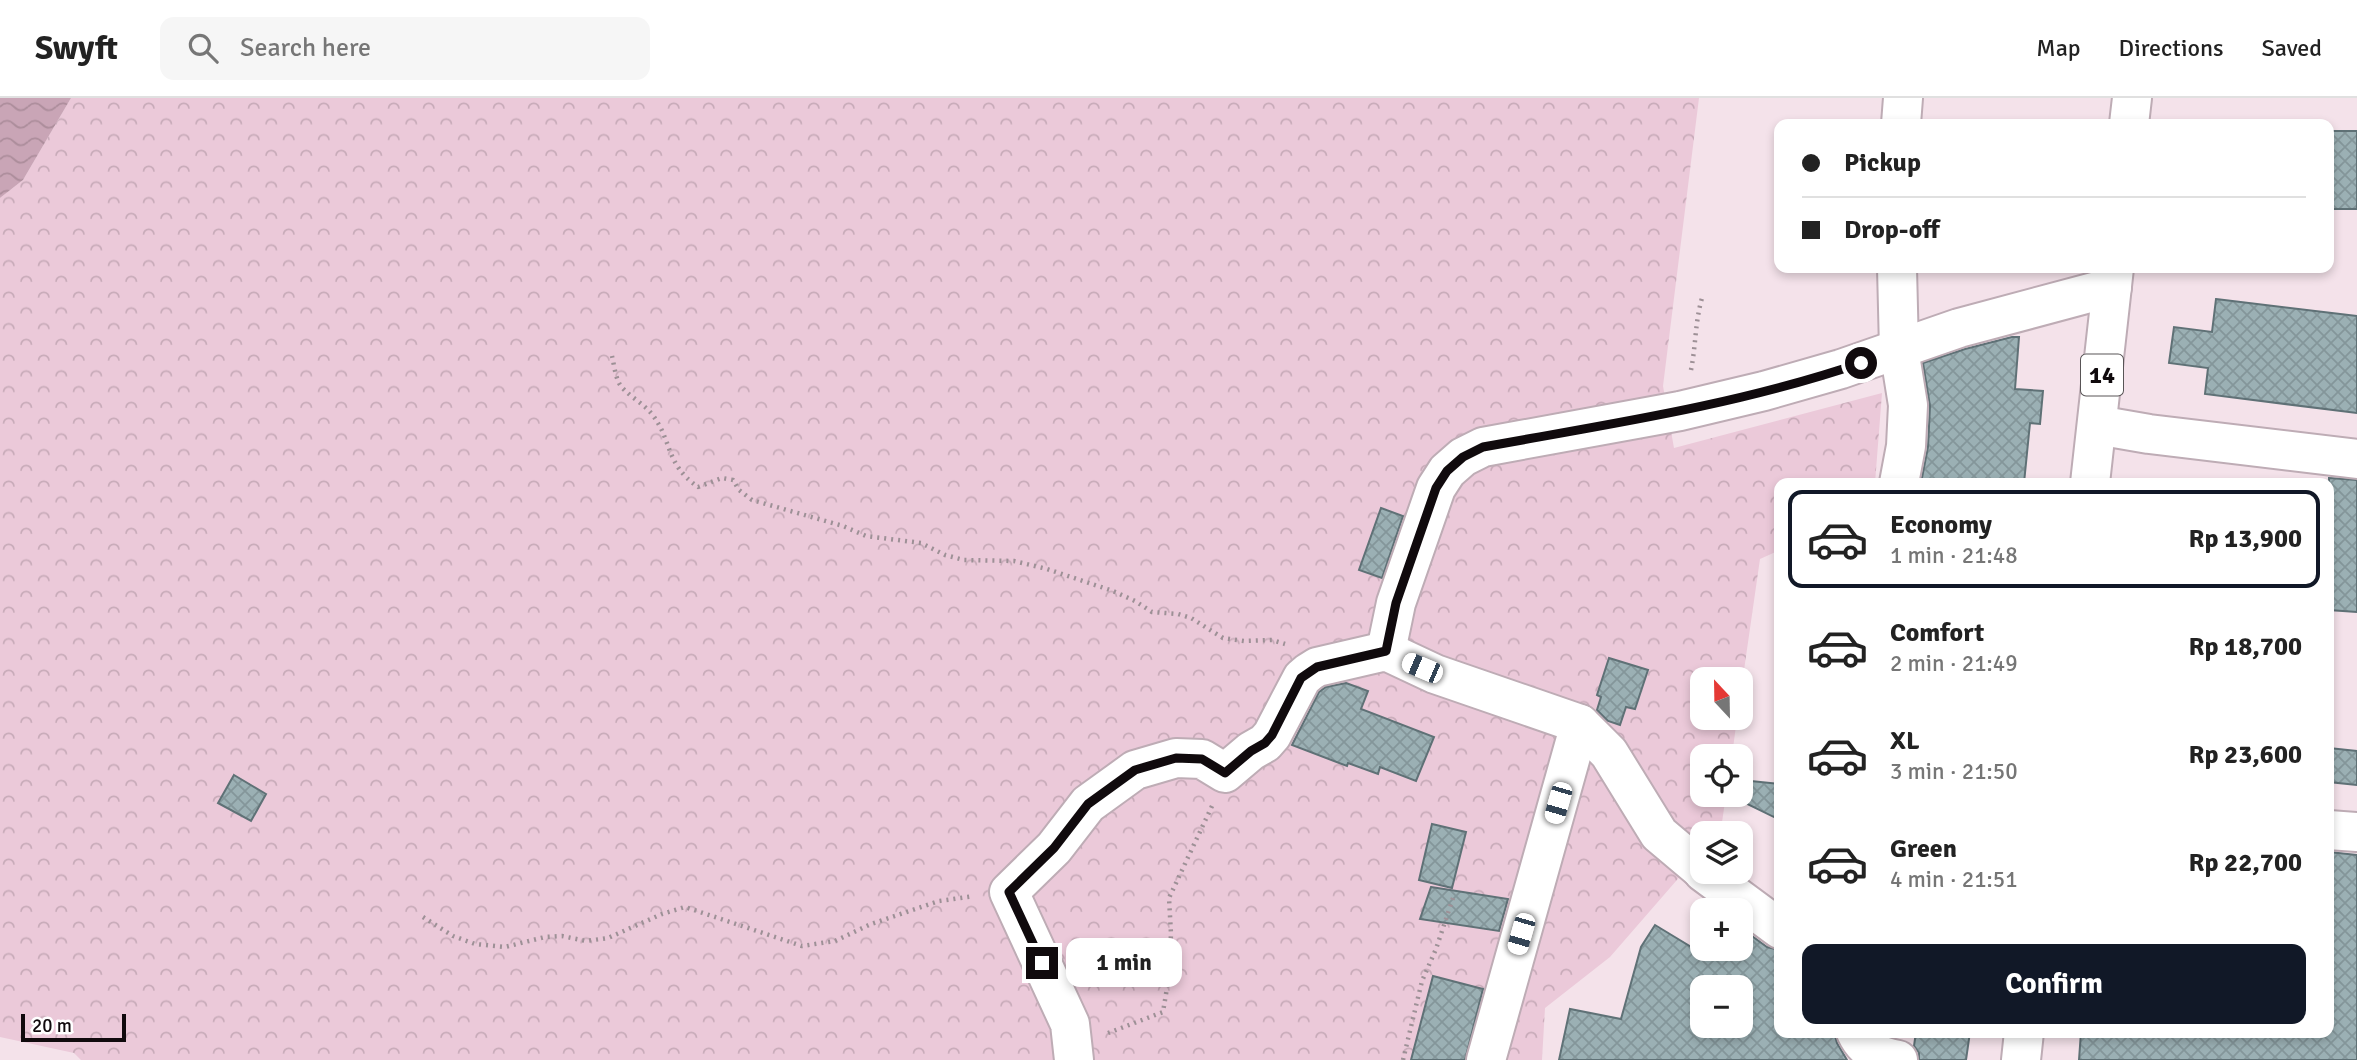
<!DOCTYPE html>
<meta charset="utf-8">
<style>
body{margin:0;font-family:Signika,sans-serif;background:#f6f6f6;color:#222;height:100vh;display:flex;flex-direction:column;font-size:26px;white-space:nowrap}
*{box-sizing:border-box;margin:0}
p{font-size:23px;color:#767676}
.icon{flex:none;width:38px;height:38px;fill:none;stroke:currentColor;stroke-width:2;stroke-linecap:round;stroke-linejoin:round}
.map{position:relative;flex:1;overflow:hidden}
.details{position:absolute;left:1774px;top:380px;width:560px;height:560px;display:flex;flex-direction:column;background:#fff;border-radius:14px;box-shadow:0 4px 10px #0003}
.details>*{flex:none}
.guide{position:absolute;left:1774px;top:21px;width:560px;height:154px;border-radius:14px;box-shadow:0 4px 10px #0003;display:grid;align-content:center;height:154px;padding:0 28px;background:#fff}
.needle{width:46px;rotate:338deg}
.fabs{position:absolute;left:1690px;top:569px;display:grid;gap:14px}
.fabs a{display:grid;place-items:center;width:63px;height:63px;border-radius:14px;background:#fff;box-shadow:0 4px 10px #0003;font-size:35px}
.scale{position:absolute;left:21px;bottom:18px;width:105px;box-sizing:border-box;padding-left:7px;border:4px solid #100a0d;border-top:0;font-size:19px;line-height:24px;white-space:nowrap;color:#100a0d;-webkit-text-stroke:5px #fff;paint-order:stroke}
.end{position:absolute;width:32px;height:32px;margin:-16px;border:9px solid #100a0d;background:#fff;box-shadow:0 0 0 4px #fff}
.from{border-radius:50%}
.bubble{position:absolute;height:49px;border-radius:14px;background:#fff;box-shadow:0 4px 10px #0003;font-size:23px;font-weight:700;line-height:49px;text-align:center}
.car{position:absolute;width:21px;height:42px;margin:-21px -10px;border-radius:9px;box-shadow:0 0 5px 2px #0007;background:linear-gradient(#fff 24%,#345 0 40%,#fff 0 76%,#345 0 86%,#fff 0)}
.guide b{display:flex;align-items:center;gap:24px;height:66px;font-size:26px}
.guide b+b{border-top:2px solid #e0e0e0}
.guide i{width:18px;height:18px;background:#222}
ul{padding:12px 0 0;list-style:none}
li{display:flex;align-items:center;gap:21px;height:98px;margin:0 14px 10px;padding:0 14px;border:4px solid transparent;border-radius:14px}
li div{flex:1}
li b{display:block;font-size:26px}
li em{font-style:normal;font-weight:700}
li.on{border-color:#111827}
li>.icon{width:63px;height:63px;stroke-width:1.5}
.button{display:flex;gap:14px;margin-top:auto;padding:14px 28px}
.button a{flex:1;height:80px;border-radius:14px;background:#111827;color:#fff;font-size:28px;font-weight:700;line-height:80px;text-align:center}
header{display:flex;align-items:center;gap:42px;box-sizing:border-box;height:98px;padding:0 35px;background:#fff;border-bottom:2px solid #e0e0e0}
header strong{font-size:33px}
nav{display:flex;gap:38px;margin-inline-start:auto;font-size:24px}
.search{width:490px;height:63px;background:#f6f6f6;display:flex;align-items:center;gap:18px;box-sizing:border-box;padding:0 24px;border-radius:14px;color:#767676;font-size:26px}
.map>svg:first-child{display:block}
.forest{fill:url(#forest-crowns)}
.water{fill:url(#water-waves)}
.building{fill:url(#building-cross-hatch);stroke:#5f7176;stroke-width:2;fill-rule:evenodd}
.lines{fill:none;stroke-linecap:round;stroke-linejoin:round}
.minor-casing{stroke:#beacb5;stroke-width:42}
.highway-casing{stroke:#beacb5;stroke-width:42}
.path{stroke:#9d9096;stroke-width:4.5;stroke-dasharray:2 5;stroke-linecap:butt}
.minor{stroke:#fff;stroke-width:38}
.highway{stroke:#fff;stroke-width:38}
.route{stroke:#100a0d;stroke-width:9}
.labels{text-anchor:middle;stroke-width:7;stroke-linejoin:round;paint-order:stroke}
.shield{fill:#fff;stroke:#585456;stroke-width:2}
.shield-label{font-size:24px;font-weight:bold;fill:#100a0d}
</style>
<header>
<strong>Swyft</strong>
<div class="search"><svg class="icon" aria-label="search" viewBox="0 0 24 24"><circle cx="10" cy="10" r="6"/><path d="M15 15l6 6"/></svg>Search here</div>
<nav><a>Map</a><a>Directions</a><a>Saved</a></nav>
</header>
<div class="map">
<svg width="2357" height="962" viewBox="0 0 2357 962">
<defs>
<pattern id="forest-crowns" width="20" height="18" patternUnits="userSpaceOnUse" patternTransform="scale(1.75)"><rect width="20" height="18" fill="#ebc9d9"/><path d="M2 6a3 3 0 1 1 6 0M12 15a3 3 0 1 1 6 0" fill="none" stroke="#c8abb9"/></pattern>
<pattern id="water-waves" width="16" height="10" patternUnits="userSpaceOnUse" patternTransform="scale(1.75)"><rect width="16" height="10" fill="#c9a5b6"/><path d="M0 5q4-4 8 0t8 0" fill="none" stroke="#ac8d9b"/></pattern>
<pattern id="building-cross-hatch" width="8" height="8" patternUnits="userSpaceOnUse" patternTransform="scale(1.75)"><rect width="8" height="8" fill="#9bb0b4"/><path d="M0 0l8 8M0 8l8-8" fill="none" stroke="#84969a"/></pattern>
</defs>
<rect width="100%" height="100%" fill="#f4e2ea"/>
<!-- forest -->
<path class="forest" d="M71,0H1699L1663,288L1674,350L1882,295L1875,385H1780V452L1760,461L1741,593V581H1703V620H1737L1732,658H1703V696L1726,697L1721,731L1718,735H1703V752L1610,859L1545,910L1542,962H81L74,955L0,939V100L23,82Z"/>
<!-- water -->
<path class="water" d="M0,0H71L23,82L0,100Z"/>
<!-- building -->
<g class="building">
<rect x="2329" y="33" width="28" height="78"/>
<path d="M2216,201L2357,218V315L2205,296L2208,270L2169,265L2174,229L2212,234Z"/>
<path d="M2012,239H2019L2015,291L2043,293L2040,326L2030,325L2024,385H1921L1928,349L1930,308L1923,265L1965,251Z"/>
<path d="M2329,380L2357,382V514L2329,512Z"/>
<path d="M1381,410L1403,418L1382,480L1359,472Z"/>
<path d="M1609,560L1648,572L1635,611L1626,609L1620,627L1608,623L1597,612L1601,599L1597,597Z"/>
<path d="M1346,585L1368,593L1361,611L1434,639L1416,683L1380,669L1378,676L1348,665L1347,668L1292,647L1319,594L1326,589Z"/>
<path d="M2329,650L2357,653V687L2329,684Z"/>
<path d="M234,677L266,696L251,723L218,705Z"/>
<path d="M1741,682L1780,686V722L1727,696H1741Z"/>
<path d="M1432,726L1466,734L1452,790L1419,782Z"/>
<path d="M2329,754L2357,757V962H2079L2081,934H2329Z"/>
<path d="M1431,789L1508,801L1499,833L1420,821Z"/>
<path d="M1655,827L1693,850H1741V830L1767,849L1780,852V934H1834L1837,945L1847,962H1559L1570,911L1621,921L1641,849ZM1703,889H1741V928H1703Z"/>
<path d="M1433,878L1483,891L1465,962H1411Z"/>
<path d="M1916,934H1970L1966,962H1919V955L1914,948Z"/>
</g>
<g class="lines">
<defs>
<g id="minor">
<path d="M1901,26L1903,0"/>
<path d="M1897,170L1899,251L1908,307L1906,348L1899,385"/>
<path d="M2097,327L2149,336L2357,361"/>
<path d="M1386,553L1396,505L1436,390L1447,373L1463,359L1483,349L1680,313L1764,293L1841,271L1959,230L2112,189"/>
<path d="M2329,732L2357,734"/>
<path d="M1703,774L1780,831"/>
<path d="M1856,934C1865,953 1878,958 1898,962"/>
<path d="M1074,962L1070,926L1009,794L1054,750L1088,706L1135,672L1176,660L1202,661L1225,675L1251,653L1265,645L1272,637L1302,580L1309,574L1317,569L1386,553L1435,576L1580,626L1609,655L1659,736L1703,773"/>
<path d="M1486,962L1580,626"/>
</g>
<g id="highway">
<path d="M2129,26L2132,0"/>
<path d="M2090,385L2114,170"/>
<path d="M2021,962L2024,934"/>
</g>
</defs>
<!-- minor casing -->
<use href="#minor" class="minor-casing"/>
<!-- highway casing -->
<use href="#highway" class="highway-casing"/>
<!-- path -->
<g class="path">
<path d="M612,258C614,266 615,277 619,285C624,295 643,305 651,315C673,342 664,365 698,389L722,380L733,382L739,392L752,402L843,428L866,438L921,445L945,457L964,462L1014,463L1047,471L1113,493L1135,503L1152,514L1178,516L1191,520L1223,540L1244,543L1272,542L1285,546"/>
<path d="M1691,272C1696,247 1695,224 1702,200"/>
<path d="M423,819L453,838L475,846L505,849L545,839L562,838L586,843L608,840L662,816L685,809L802,848L835,843L871,826L939,803L974,798"/>
<path d="M1108,935L1163,914L1169,878L1171,836L1169,800L1212,708"/>
<path d="M1403,962L1422,883L1436,851L1453,800"/>
</g>
<!-- minor -->
<use href="#minor" class="minor"/>
<!-- highway -->
<use href="#highway" class="highway"/>
</g>
<g class="lines">
<!-- route -->
<path class="route" d="M1042,865L1009,794L1054,750L1088,706L1135,672L1176,660L1202,661L1225,675L1251,653L1265,645L1272,637L1301,580L1317,569L1386,553L1396,505L1436,390L1447,373L1463,359L1483,349C1610,326 1738,307 1861,265"/>
</g>
<g class="labels">
<!-- shield labels -->
<rect class="shield" x="2081" y="256.5" width="42" height="41" rx="5"/>
<g class="shield-label">
<text x="2102" y="285">14</text>
</g>
</g>
</svg>
<div class="fabs">
<a><svg class="needle" viewBox="-14 -14 28 28"><path d="M0-13l5 13h-10z" fill="#e53935"/><path d="M0 13l5-13h-10z" fill="#767676"/></svg></a>
<a><svg class="icon" aria-label="locate" viewBox="0 0 24 24"><circle cx="12" cy="12" r="6"/><path d="M12 2v4M12 18v4M2 12h4M18 12h4"/></svg></a>
<a><svg class="icon" aria-label="layers" viewBox="0 0 24 24"><path d="M12 4l9 5-9 5-9-5zM3 14l9 5 9-5"/></svg></a>
<a>+</a>
<a>−</a>
</div>
<div class="scale">20 m</div>
<i class="end from" style="left:1861px;top:265px"></i>
<i class="end" style="left:1042px;top:865px"></i>
<div class="bubble" style="left:1066px;top:840px;width:116px">1 min</div>
<i class="car" style="left:1422px;top:570px;rotate:293deg"></i>
<i class="car" style="left:1558px;top:705px;rotate:196deg"></i>
<i class="car" style="left:1521px;top:836px;rotate:196deg"></i>
<div class="guide">
<b><i class="from"></i>Pickup</b>
<b><i></i>Drop-off</b>
</div>
<section class="details">
<ul>
<li class="on"><svg class="icon" aria-label="car" viewBox="0 0 24 24"><path d="M5 17H2v-5l4-1 3-4h7l3 4 3 1v5h-3M9 17h6M6 11h13"/><circle cx="7" cy="17" r="2"/><circle cx="17" cy="17" r="2"/></svg><div><b>Economy</b><p>1 min · 21:48</p></div><em>Rp 13,900</em></li>
<li><svg class="icon" aria-label="car" viewBox="0 0 24 24"><path d="M5 17H2v-5l4-1 3-4h7l3 4 3 1v5h-3M9 17h6M6 11h13"/><circle cx="7" cy="17" r="2"/><circle cx="17" cy="17" r="2"/></svg><div><b>Comfort</b><p>2 min · 21:49</p></div><em>Rp 18,700</em></li>
<li><svg class="icon" aria-label="car" viewBox="0 0 24 24"><path d="M5 17H2v-5l4-1 3-4h7l3 4 3 1v5h-3M9 17h6M6 11h13"/><circle cx="7" cy="17" r="2"/><circle cx="17" cy="17" r="2"/></svg><div><b>XL</b><p>3 min · 21:50</p></div><em>Rp 23,600</em></li>
<li><svg class="icon" aria-label="car" viewBox="0 0 24 24"><path d="M5 17H2v-5l4-1 3-4h7l3 4 3 1v5h-3M9 17h6M6 11h13"/><circle cx="7" cy="17" r="2"/><circle cx="17" cy="17" r="2"/></svg><div><b>Green</b><p>4 min · 21:51</p></div><em>Rp 22,700</em></li>
</ul>
<div class="button"><a>Confirm</a></div>
</section>
</div>
